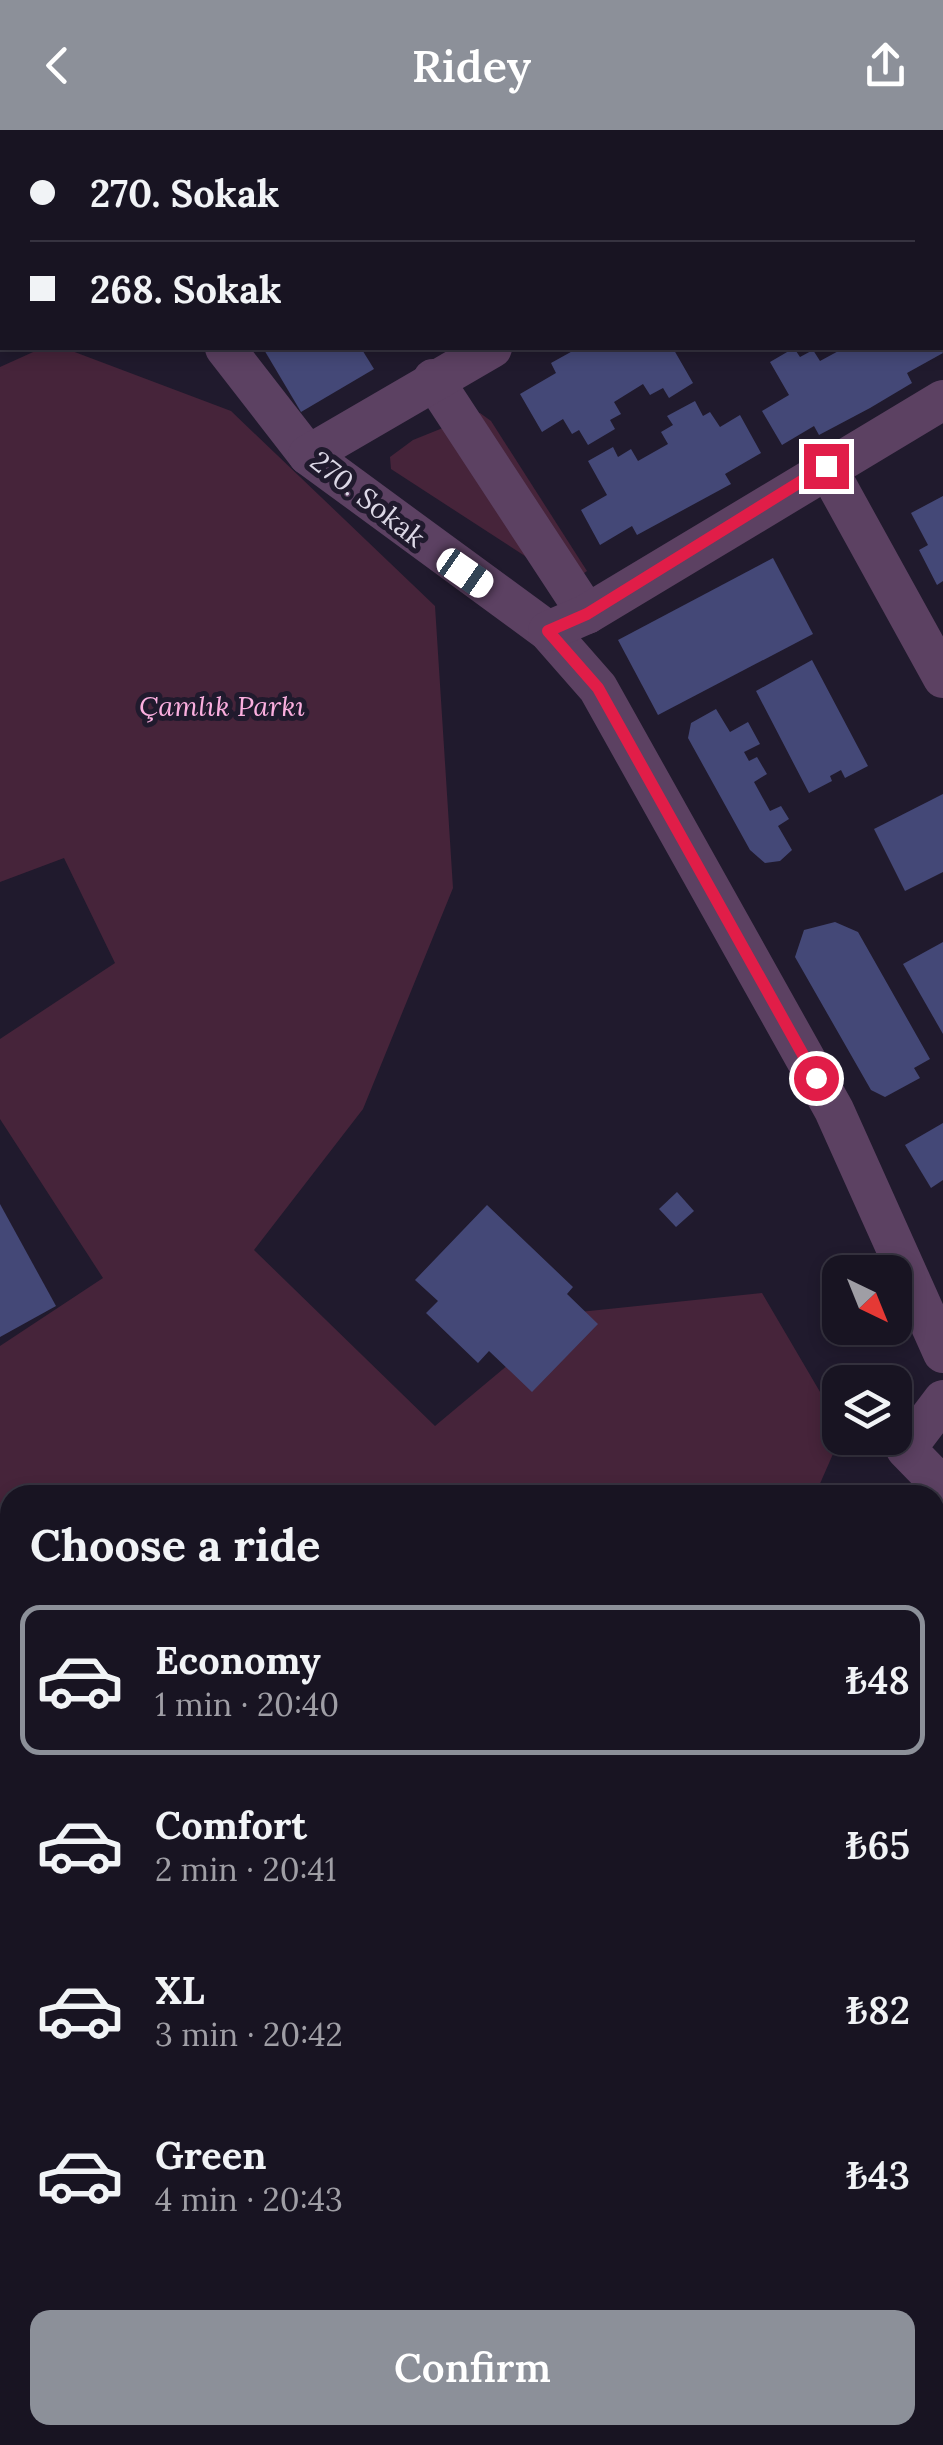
<!DOCTYPE html>
<meta charset="utf-8">
<style>
body{margin:0;font-family:Lora,serif;background:#25212f;color:#f1f3f6;height:100vh;display:flex;flex-direction:column;font-size:38px;white-space:nowrap}
*{box-sizing:border-box;margin:0}
p{font-size:32px;color:#9f9ea5}
.icon{flex:none;width:55px;height:55px;fill:none;stroke:currentColor;stroke-width:2;stroke-linecap:round;stroke-linejoin:round}
.map{position:relative;flex:1;overflow:hidden}
.drawer{position:absolute;left:0px;top:1355px;width:945px;height:960px;display:flex;flex-direction:column;background:#181422;border-radius:30px 30px 0 0;box-shadow:0 5px 15px #0003,0 0 0 2px #363340}
.drawer>*{flex:none}
.top-card{position:absolute;left:0px;top:0px;width:945px;height:220px;box-shadow:0 5px 15px #0003,0 0 0 2px #363340;display:grid;align-content:center;height:220px;padding:0 30px;background:#181422}
.needle{width:65px;rotate:137deg}
.tools{position:absolute;left:822px;top:1125px;display:grid;gap:20px}
.tools a{display:grid;place-items:center;width:90px;height:90px;border-radius:20px;background:#181422;box-shadow:0 5px 15px #0003,0 0 0 2px #363340;font-size:50px}
.end{position:absolute;width:45px;height:45px;margin:-22px;border:12px solid #e11d48;background:#fff;box-shadow:0 0 0 5px #fff}
.from{border-radius:50%}
.car{position:absolute;width:30px;height:60px;margin:-30px -15px;border-radius:12px;box-shadow:0 0 8px 2px #0007;background:linear-gradient(#fff 24%,#345 0 40%,#fff 0 76%,#345 0 86%,#fff 0)}
.top-card b{display:flex;align-items:center;gap:35px;height:95px;font-size:38px}
.top-card b+b{border-top:2px solid #363340}
.top-card i{width:25px;height:25px;background:#f1f3f6}
ul{padding:0;list-style:none}
li{display:flex;align-items:center;gap:30px;height:150px;margin:0 20px 15px;padding:0 10px;border:5px solid transparent;border-radius:20px}
li div{flex:1}
li b{display:block;font-size:38px}
li em{font-style:normal;font-weight:600}
li.active{border-color:#8c9099}
li>.icon{width:90px;height:90px;stroke-width:1.5}
h2{padding:0 30px;font-size:45px;line-height:120px}
.primary-button{display:flex;gap:20px;margin-top:auto;padding:20px 30px}
.primary-button a{flex:1;height:115px;border-radius:20px;background:#8c9099;color:#fff;font-size:40px;font-weight:600;line-height:115px;text-align:center}
header{display:flex;justify-content:space-between;align-items:center;height:130px;padding:0 30px;background:#8c9099;color:#fff;font-size:45px;font-weight:600}
.map>svg:first-child{display:block}
.green{fill:#46243a}
.building{fill:#444877}
.lines{fill:none;stroke-linecap:round;stroke-linejoin:round}
.minor{stroke:#5c4162;stroke-width:40}
.major{stroke:#9962a5;stroke-width:52}
.route{stroke:#e11d48;stroke-width:12}
.labels{text-anchor:middle;stroke-width:10;stroke-linejoin:round;paint-order:stroke}
.street-label{font-size:28px;fill:#dcd8e6;stroke:#201a2d}
.park-label{font-size:28px;font-style:italic;fill:#fbafdf;stroke:#201a2d}
</style>
<header><svg class="icon" aria-label="back" viewBox="0 0 24 24"><path d="M15 5l-7 7 7 7"/></svg>Ridey<svg class="icon" aria-label="share" viewBox="0 0 24 24"><path d="M12 15V3M7 8l5-5 5 5M5 13v7h14v-7"/></svg></header>
<div class="map">
<svg width="943" height="2315" viewBox="0 0 943 2315">
<rect width="100%" height="100%" fill="#201a2d"/>
<!-- green -->
<g class="green">
<path d="M42,218H64L231,281L435,476L453,758L363,979L254,1120L435,1296L570,1183L762,1163L840,1296V1308L815,1365H10V1537L0,1526V1216L103,1148L0,989V909L115,833L64,728L0,752V237Z"/>
<path d="M480,283L491,291L587,441L568,454L391,339L390,327L413,310Z"/>
<path d="M935,1532L943,1540V2177L935,2207Z"/>
<path d="M0,1556L10,1574V1797L0,1830Z"/>
<path d="M935,2290L943,2300V2315H570L562,2305H935Z"/>
</g>
<!-- building -->
<g class="building">
<path d="M263,218H361L374,239L301,282Z"/>
<path d="M578,218H678L674,220L693,253L669,268L663,258L650,265L643,254L614,272L621,284L610,290L615,299L588,315L579,300L572,304L563,289L542,302L520,264L556,243L551,233Z"/>
<path d="M794,218L800,227L813,220L820,231L844,218H940L943,223L907,243L912,253L870,278L819,305L814,296L782,315L762,281L789,265L770,232Z"/>
<path d="M695,271L703,286L710,282L720,297L740,285L761,323L725,344L731,354L637,405L632,396L600,415L581,380L607,365L588,331L613,317L618,327L631,319L638,331L668,314L661,302L673,295L667,286Z"/>
<path d="M943,366V451L937,455L919,420L928,415L911,383Z"/>
<path d="M773,428L813,504L658,585L618,510Z"/>
<path d="M812,530L868,636L845,648L841,640L830,646L832,651L809,663L756,561Z"/>
<path d="M716,579L730,602L748,592L760,614L744,622L749,631L757,627L767,644L754,652L770,681L781,676L789,689L778,696L792,720L780,731L765,733L750,720L688,608L691,593Z"/>
<path d="M943,664V742L905,761L874,699Z"/>
<path d="M835,792L858,802L930,929L914,938L920,948L885,967L871,960L795,827L804,800Z"/>
<path d="M943,812V904L903,834Z"/>
<path d="M943,993V1050L931,1058L905,1015Z"/>
<path d="M677,1062L694,1081L676,1097L659,1079Z"/>
<path d="M0,1074L56,1176L0,1207Z"/>
<path d="M487,1075L573,1157L567,1164L598,1194L532,1262L489,1221L478,1233L426,1183L438,1171L415,1150Z"/>
<path d="M935,1403L943,1412V1440L935,1447Z"/>
<path d="M0,2029L10,2034V2097L0,2119Z"/>
<path d="M183,2305H221L217,2315H203Z"/>
<path d="M253,2305H329L324,2315H248Z"/>
</g>
<g class="lines">
<!-- minor -->
<g class="minor">
<path d="M83,0L85,2"/>
<path d="M350,2L355,0"/>
<path d="M897,2L902,0"/>
<path d="M942,48L943,49"/>
<path d="M0,188L2,186"/>
<path d="M225,218L308,325L548,501L598,558L834,980L943,1223"/>
<path d="M433,249L587,484"/>
<path d="M308,325L492,218"/>
<path d="M826,336L943,548"/>
<path d="M548,501L587,484L943,270"/>
<path d="M943,1270L906,1319L943,1357"/>
<path d="M47,2315L52,2305"/>
<path d="M397,2315L402,2305"/>
</g>
<!-- major -->
<g class="major">
<path d="M0,1927L10,1933"/>
<path d="M486,2305L494,2315"/>
</g>
</g>
<g class="lines">
<!-- route -->
<path class="route" d="M816,948L598,558L548,501L587,484L826,336"/>
</g>
<g class="labels">
<!-- street labels -->
<g class="street-label">
<text transform="translate(368 369) rotate(38)" y="10">270. Sokak</text>
</g>
<!-- park labels -->
<g class="park-label">
<text x="222" y="586">Çamlık Parkı</text>
</g>
</g>
</svg>
<div class="tools">
<a><svg class="needle" viewBox="-14 -14 28 28"><path d="M0-13l5 13h-10z" fill="#e53935"/><path d="M0 13l5-13h-10z" fill="#9f9ea5"/></svg></a>
<a><svg class="icon" aria-label="layers" viewBox="0 0 24 24"><path d="M12 4l9 5-9 5-9-5zM3 14l9 5 9-5"/></svg></a>
</div>
<i class="end from" style="left:816px;top:948px"></i>
<i class="end" style="left:826px;top:336px"></i>
<i class="car" style="left:465px;top:443px;rotate:125deg"></i>
<div class="top-card">
<b><i class="from"></i>270. Sokak</b>
<b><i></i>268. Sokak</b>
</div>
<section class="drawer">
<h2>Choose a ride</h2>
<ul>
<li class="active"><svg class="icon" aria-label="car" viewBox="0 0 24 24"><path d="M5 17H2v-5l4-1 3-4h7l3 4 3 1v5h-3M9 17h6M6 11h13"/><circle cx="7" cy="17" r="2"/><circle cx="17" cy="17" r="2"/></svg><div><b>Economy</b><p>1 min · 20:40</p></div><em>₺48</em></li>
<li><svg class="icon" aria-label="car" viewBox="0 0 24 24"><path d="M5 17H2v-5l4-1 3-4h7l3 4 3 1v5h-3M9 17h6M6 11h13"/><circle cx="7" cy="17" r="2"/><circle cx="17" cy="17" r="2"/></svg><div><b>Comfort</b><p>2 min · 20:41</p></div><em>₺65</em></li>
<li><svg class="icon" aria-label="car" viewBox="0 0 24 24"><path d="M5 17H2v-5l4-1 3-4h7l3 4 3 1v5h-3M9 17h6M6 11h13"/><circle cx="7" cy="17" r="2"/><circle cx="17" cy="17" r="2"/></svg><div><b>XL</b><p>3 min · 20:42</p></div><em>₺82</em></li>
<li><svg class="icon" aria-label="car" viewBox="0 0 24 24"><path d="M5 17H2v-5l4-1 3-4h7l3 4 3 1v5h-3M9 17h6M6 11h13"/><circle cx="7" cy="17" r="2"/><circle cx="17" cy="17" r="2"/></svg><div><b>Green</b><p>4 min · 20:43</p></div><em>₺43</em></li>
</ul>
<div class="primary-button"><a>Confirm</a></div>
</section>
</div>
